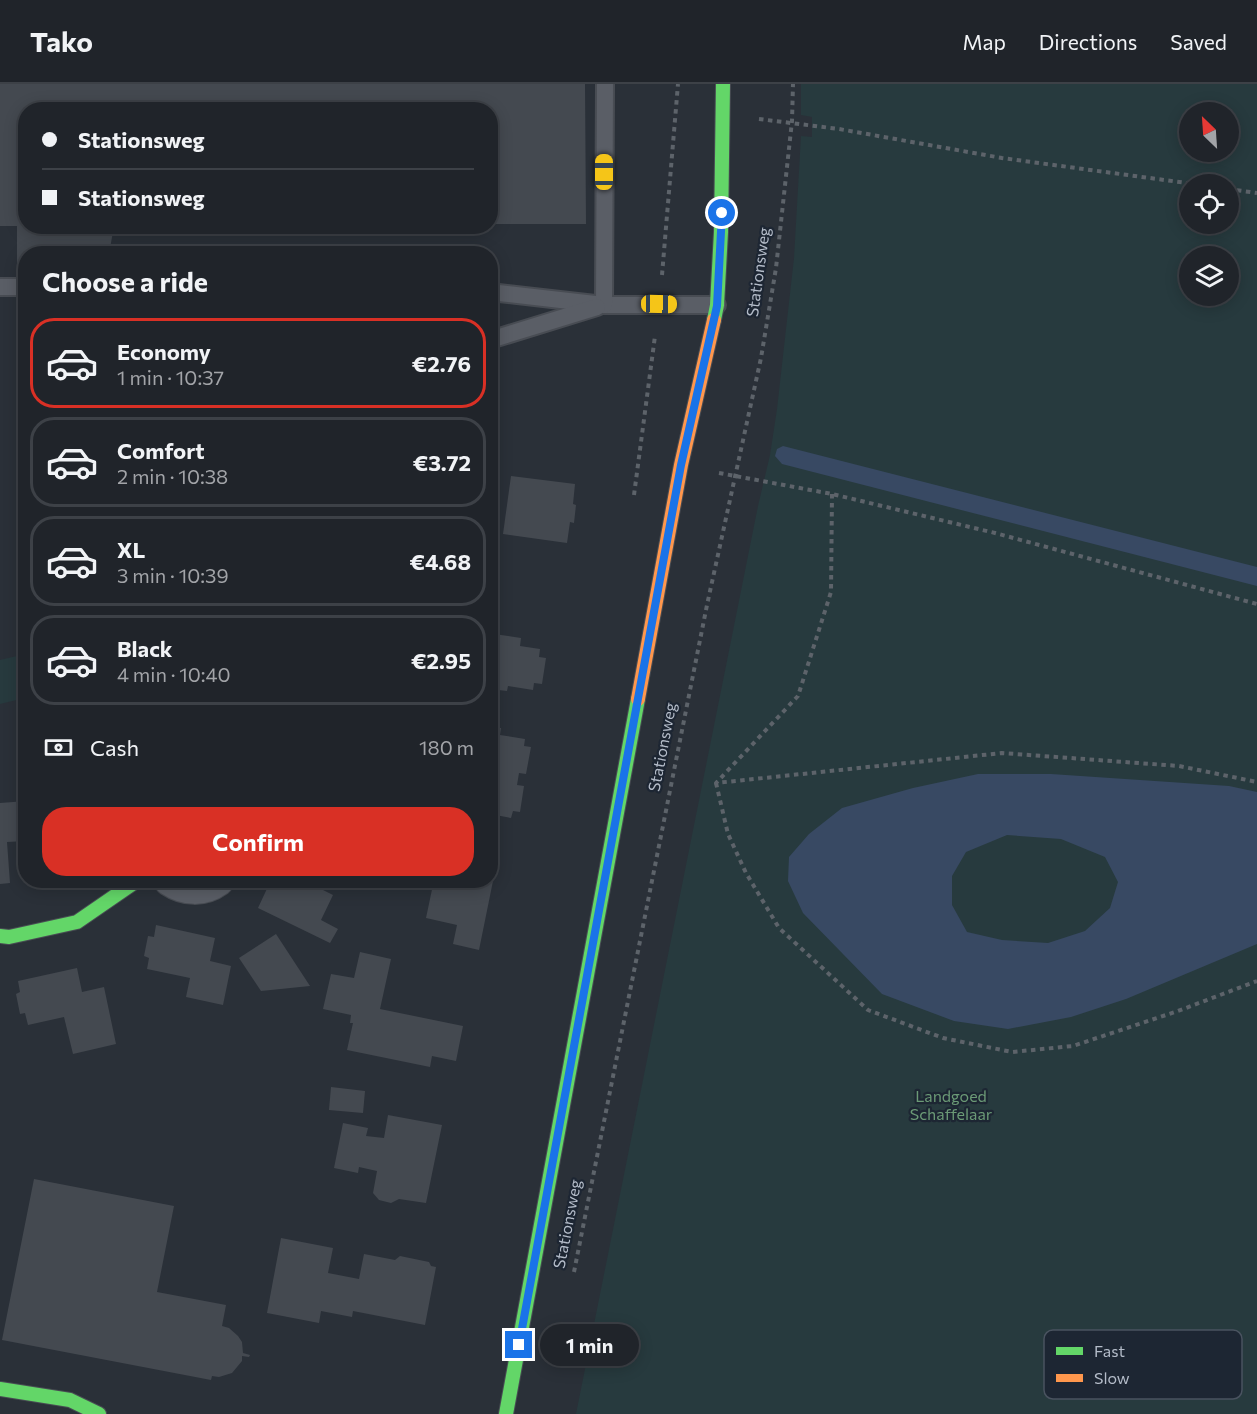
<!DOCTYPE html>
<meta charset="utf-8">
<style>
body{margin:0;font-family:Commissioner,sans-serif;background:#2d3036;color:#f1f3f6;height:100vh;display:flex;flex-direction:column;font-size:22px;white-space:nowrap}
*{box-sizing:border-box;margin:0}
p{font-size:20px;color:#a2a4a8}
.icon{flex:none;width:33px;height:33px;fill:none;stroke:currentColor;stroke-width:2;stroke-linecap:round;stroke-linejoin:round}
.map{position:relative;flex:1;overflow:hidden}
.side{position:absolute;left:18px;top:162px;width:480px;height:642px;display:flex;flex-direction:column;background:#20242a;border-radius:24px;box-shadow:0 3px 15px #0003,0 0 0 2px #3d4147}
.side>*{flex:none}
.hud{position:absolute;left:18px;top:18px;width:480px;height:132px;border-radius:24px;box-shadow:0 3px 15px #0003,0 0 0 2px #3d4147;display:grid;align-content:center;height:132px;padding:0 24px;background:#20242a}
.needle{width:39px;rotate:335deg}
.tools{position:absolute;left:1179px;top:18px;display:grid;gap:12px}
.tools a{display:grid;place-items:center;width:60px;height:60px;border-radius:50%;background:#20242a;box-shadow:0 3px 15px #0003,0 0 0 2px #3d4147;font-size:30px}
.end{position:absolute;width:27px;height:27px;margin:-14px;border:8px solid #1a73e8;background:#fff;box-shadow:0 0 0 3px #fff}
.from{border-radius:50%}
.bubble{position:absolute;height:42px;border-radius:21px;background:#20242a;box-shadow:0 3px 15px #0003,0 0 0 2px #3d4147;font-size:20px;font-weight:700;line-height:42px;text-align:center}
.car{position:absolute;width:18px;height:36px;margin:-18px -9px;border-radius:8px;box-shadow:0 0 4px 2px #0007;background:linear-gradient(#f5c518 24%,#345 0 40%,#f5c518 0 76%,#345 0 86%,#f5c518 0)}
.hud b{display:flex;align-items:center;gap:21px;height:57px;font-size:22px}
.hud b+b{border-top:2px solid #3d4147}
.hud i{width:15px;height:15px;background:#f1f3f6}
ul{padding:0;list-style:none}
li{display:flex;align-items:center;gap:18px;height:90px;margin:0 12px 9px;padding:0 12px;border:3px solid #3d4147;border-radius:24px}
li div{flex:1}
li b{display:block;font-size:22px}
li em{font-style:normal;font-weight:700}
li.selected{border-color:#d93025}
li>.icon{width:54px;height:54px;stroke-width:1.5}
h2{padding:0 24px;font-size:27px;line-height:72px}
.pay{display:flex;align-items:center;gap:15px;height:66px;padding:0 24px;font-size:22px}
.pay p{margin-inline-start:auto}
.primary-button{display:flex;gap:12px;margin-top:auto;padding:12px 24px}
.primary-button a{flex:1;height:69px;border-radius:24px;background:#d93025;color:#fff;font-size:24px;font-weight:700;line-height:69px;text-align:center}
header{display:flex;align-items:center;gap:36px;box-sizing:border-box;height:84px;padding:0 30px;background:#20242a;border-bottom:2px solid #3d4147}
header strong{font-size:28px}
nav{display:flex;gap:33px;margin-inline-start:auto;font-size:21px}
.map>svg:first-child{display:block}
.green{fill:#273a3e;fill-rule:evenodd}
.water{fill:#384963;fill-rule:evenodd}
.building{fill:#444950}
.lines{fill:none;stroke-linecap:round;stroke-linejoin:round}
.lane-casing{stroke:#484c53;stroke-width:20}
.street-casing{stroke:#484c53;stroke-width:34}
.fast-casing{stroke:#484c53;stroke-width:16}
.slow-casing{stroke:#484c53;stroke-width:16}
.path{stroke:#5d636a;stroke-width:4;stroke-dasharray:4.5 4.5;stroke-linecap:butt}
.lane{stroke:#5a5e66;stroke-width:16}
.street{stroke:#5a5e66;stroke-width:32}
.fast{stroke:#63d668;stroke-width:14}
.slow{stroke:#ff974d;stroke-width:14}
.route{stroke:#1a73e8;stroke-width:8}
.labels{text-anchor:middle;stroke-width:4.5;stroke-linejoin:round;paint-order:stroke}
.street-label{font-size:16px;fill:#b4bcc9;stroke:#1d2633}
.park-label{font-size:16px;fill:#6b9a76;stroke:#1d2633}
.key{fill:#1d2633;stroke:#4a5360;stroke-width:1.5}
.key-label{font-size:16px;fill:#b4bcc9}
</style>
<header>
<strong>Tako</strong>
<nav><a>Map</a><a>Directions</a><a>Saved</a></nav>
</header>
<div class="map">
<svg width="1257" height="1330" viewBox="0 0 1257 1330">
<rect width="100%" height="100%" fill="#2a3038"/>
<!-- green -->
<g class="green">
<path d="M801,0H1257V1330H576L758,422L770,371L777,325L794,174L801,52L812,53V33L801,31ZM1190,28H1228V68H1190ZM1190,100H1228V140H1190ZM1190,172H1228V212H1190Z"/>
<path d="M25,570V614L0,620V576Z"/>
</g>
<!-- water -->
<g class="water">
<path d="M783,362L1257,483V502L782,380L775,372L777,365Z"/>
<path d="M978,690H1051L1229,702L1257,708V860L1126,915L1071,933L1008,945L954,937L882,910L803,829L788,797L789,773L809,750L842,724L913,704ZM1007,751L1061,755L1105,773L1118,798L1110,824L1085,847L1048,859L1002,856L967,848L952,821V792L966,768Z"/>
</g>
<!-- building -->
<g class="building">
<path d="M0,0H585L586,140H490V26H26V142H114L109,170H26V179H17V142H0Z"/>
<path d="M511,392L575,400L573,420L576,421L574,439L570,438L567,459L503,450Z"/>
<path d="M494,550L521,554L520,562L540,565L539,573L546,574L542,600L534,599L533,606L508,602L507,607L490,605V557H493Z"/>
<path d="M490,643L501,644L500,651L525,655L524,662L531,663L526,690L519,689L517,701L524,702L520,728L513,727L511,734L490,730Z"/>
<path d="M26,717V757L7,758L10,799L0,800V719Z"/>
<path d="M271,796H310L309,799L333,811L321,836L338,845L330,859L258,824Z"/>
<path d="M434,796L493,797L479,866L453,860L457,841L426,834Z"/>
<path d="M156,841L215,854L210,877L231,882L223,921L186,913L190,894L147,885L149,874L144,872L148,852L154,853Z"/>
<path d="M276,850L310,902L261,907L239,874Z"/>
<path d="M360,868L391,875L380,925L463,942L456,977L432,972L430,983L347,966L353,939H350L351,931L323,925L331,890L354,894Z"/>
<path d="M77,884L82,908L104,903L116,960L73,970L64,933L28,941L25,929L20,930L16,910L20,908L18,897Z"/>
<path d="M331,1003L365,1007L363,1029L329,1026Z"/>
<path d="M388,1031L442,1041L426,1119L399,1115L391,1119L379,1116L373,1109L377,1087L359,1083L358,1089L334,1084L343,1039L368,1044L366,1052L384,1054Z"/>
<path d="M34,1095L174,1122L157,1208L226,1221L222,1242L229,1244L238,1252L242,1258L243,1269L250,1271L249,1273L242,1272V1277L232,1289L219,1293L212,1292L211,1296L2,1256Z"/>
<path d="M281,1154L333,1164L328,1189L359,1195L364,1170L395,1176L400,1172L429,1178L431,1182L436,1183L425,1241L353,1227L352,1233L321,1227L319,1239L267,1229Z"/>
</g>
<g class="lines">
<defs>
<g id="lane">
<path d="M0,203H26"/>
<path d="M490,208L604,221H717"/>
<path d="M604,221L605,0"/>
<path d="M490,256L597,223"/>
</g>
<path id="street" d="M170,796C185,806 203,807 218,796"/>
<g id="fast">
<path d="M714,236L717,221L721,148L723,0"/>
<path d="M0,852L9,853L77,838L138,796"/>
<path d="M0,1305L70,1316L99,1330"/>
<path d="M506,1330L638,615"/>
</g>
<path id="slow" d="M638,615L681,381L714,236"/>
</defs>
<!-- lane casing -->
<use href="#lane" class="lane-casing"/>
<!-- street casing -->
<use href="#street" class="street-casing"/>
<!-- fast casing -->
<use href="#fast" class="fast-casing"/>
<!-- slow casing -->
<use href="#slow" class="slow-casing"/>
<!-- path -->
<g class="path">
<path d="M759,35L839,45L1002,74L1194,100"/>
<path d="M1228,105L1257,109"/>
<path d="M662,191L678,0"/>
<path d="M719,389L832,410L995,449L1257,520"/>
<path d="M832,410L831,508L798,612L716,699L1002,669L1179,682L1257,698"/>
<path d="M634,411L655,252"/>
<path d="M716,699L728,750L746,789L779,844L868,926L943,954L1012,968L1073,962L1178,927L1257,897"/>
<path d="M574,1188L707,521L761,274L776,184L792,37L793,0"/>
</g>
<!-- lane -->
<use href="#lane" class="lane"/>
<!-- street -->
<use href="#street" class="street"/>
<!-- fast -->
<use href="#fast" class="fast"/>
<!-- slow -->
<use href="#slow" class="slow"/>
</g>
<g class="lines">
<!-- route -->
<path class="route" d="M519,1261L681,381L717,222L722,129"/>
</g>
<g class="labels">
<!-- street labels -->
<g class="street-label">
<text transform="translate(758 188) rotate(-82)" y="6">Stationsweg</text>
<text transform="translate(662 663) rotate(-79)" y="6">Stationsweg</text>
<text transform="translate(567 1140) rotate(-79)" y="6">Stationsweg</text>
</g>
<!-- park labels -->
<g class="park-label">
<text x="951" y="1018">Landgoed<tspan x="951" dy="18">Schaffelaar</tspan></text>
</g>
</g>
<!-- legend -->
<rect x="1044" y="1246" width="198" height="69" rx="9" class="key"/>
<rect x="1056" y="1263" width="27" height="8" fill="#63d668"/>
<rect x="1056" y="1290" width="27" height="8" fill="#ff974d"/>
<g class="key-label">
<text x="1094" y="1273">Fast</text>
<text x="1094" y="1300">Slow</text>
</g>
</svg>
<div class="tools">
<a><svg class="needle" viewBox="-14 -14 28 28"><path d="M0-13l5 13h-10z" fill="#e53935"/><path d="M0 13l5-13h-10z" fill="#a2a4a8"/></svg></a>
<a><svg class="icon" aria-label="locate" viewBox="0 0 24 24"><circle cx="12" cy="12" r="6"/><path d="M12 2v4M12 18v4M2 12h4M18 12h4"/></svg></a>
<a><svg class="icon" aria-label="layers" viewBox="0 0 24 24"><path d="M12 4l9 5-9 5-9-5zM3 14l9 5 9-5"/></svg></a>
</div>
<i class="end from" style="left:722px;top:129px"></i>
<i class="end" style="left:519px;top:1261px"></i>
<div class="bubble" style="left:540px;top:1240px;width:99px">1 min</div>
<i class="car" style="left:604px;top:88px;rotate:0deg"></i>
<i class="car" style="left:659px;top:220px;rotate:91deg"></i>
<div class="hud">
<b><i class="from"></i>Stationsweg</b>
<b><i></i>Stationsweg</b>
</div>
<section class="side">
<h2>Choose a ride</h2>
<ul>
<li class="selected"><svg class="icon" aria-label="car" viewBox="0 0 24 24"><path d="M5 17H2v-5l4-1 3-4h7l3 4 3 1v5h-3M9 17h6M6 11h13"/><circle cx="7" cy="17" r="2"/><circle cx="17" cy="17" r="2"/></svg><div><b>Economy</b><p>1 min · 10:37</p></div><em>€2.76</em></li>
<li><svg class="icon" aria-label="car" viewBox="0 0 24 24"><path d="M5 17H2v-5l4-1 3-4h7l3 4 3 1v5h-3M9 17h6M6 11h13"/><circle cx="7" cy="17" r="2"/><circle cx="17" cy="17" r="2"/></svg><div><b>Comfort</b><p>2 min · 10:38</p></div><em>€3.72</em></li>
<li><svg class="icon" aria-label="car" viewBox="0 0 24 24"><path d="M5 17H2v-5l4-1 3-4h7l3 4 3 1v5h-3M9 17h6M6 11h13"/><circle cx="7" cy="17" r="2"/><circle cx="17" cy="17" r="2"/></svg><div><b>XL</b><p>3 min · 10:39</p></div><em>€4.68</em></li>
<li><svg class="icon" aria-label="car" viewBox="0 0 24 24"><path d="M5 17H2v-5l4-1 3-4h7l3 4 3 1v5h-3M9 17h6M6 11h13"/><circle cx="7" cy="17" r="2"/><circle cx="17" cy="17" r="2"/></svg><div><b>Black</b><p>4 min · 10:40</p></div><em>€2.95</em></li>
</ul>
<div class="pay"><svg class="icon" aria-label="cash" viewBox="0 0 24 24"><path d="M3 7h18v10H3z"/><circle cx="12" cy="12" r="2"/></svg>Cash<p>180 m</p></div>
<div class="primary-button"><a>Confirm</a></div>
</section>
</div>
